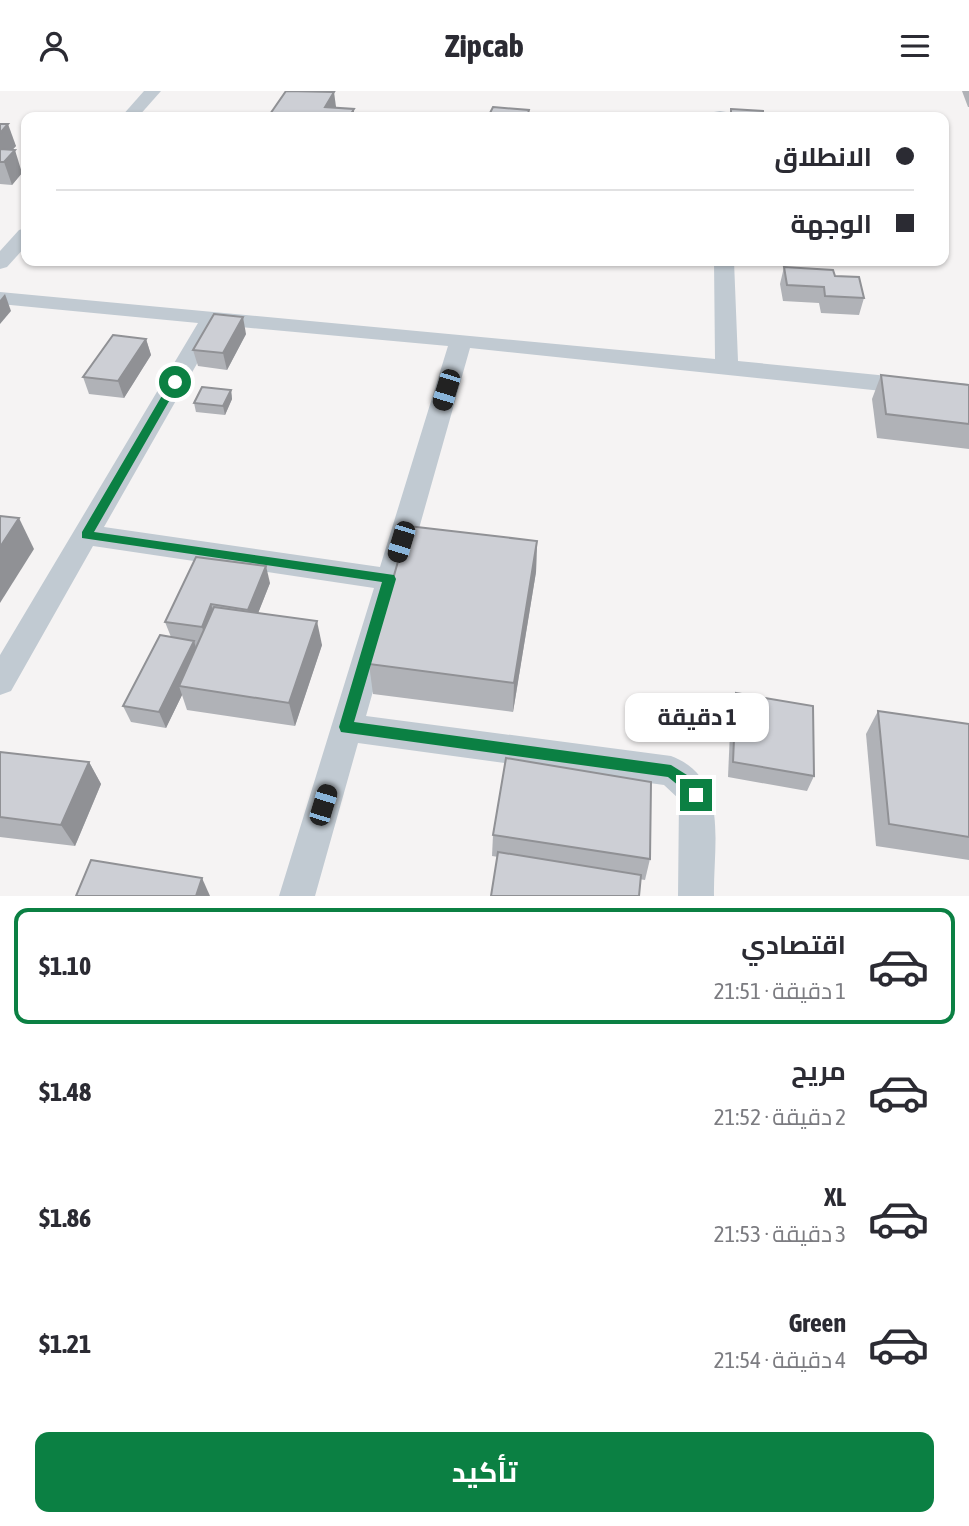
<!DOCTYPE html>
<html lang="ar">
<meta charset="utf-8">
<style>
body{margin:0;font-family:"Asap Condensed",Cairo,sans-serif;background:#f2f2f3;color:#2b2b33;direction:rtl;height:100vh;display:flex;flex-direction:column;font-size:26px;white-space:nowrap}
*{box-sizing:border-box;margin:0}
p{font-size:23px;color:#7c7c81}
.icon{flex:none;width:38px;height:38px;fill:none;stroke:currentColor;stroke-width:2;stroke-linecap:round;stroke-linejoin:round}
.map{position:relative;height:805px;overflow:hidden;direction:ltr}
.side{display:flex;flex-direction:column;background:#fff;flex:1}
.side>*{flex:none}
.hud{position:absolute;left:21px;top:21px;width:928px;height:154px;border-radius:14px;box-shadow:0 2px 5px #0004;direction:rtl;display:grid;align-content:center;height:154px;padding:0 35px;background:#fff}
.end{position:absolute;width:32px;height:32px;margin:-16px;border:9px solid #0b8043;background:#fff;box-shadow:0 0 0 4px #fff}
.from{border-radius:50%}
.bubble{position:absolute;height:49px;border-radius:14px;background:#fff;box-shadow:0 2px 5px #0004;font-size:23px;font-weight:700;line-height:49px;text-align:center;direction:rtl}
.car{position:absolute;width:21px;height:42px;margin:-21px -10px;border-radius:9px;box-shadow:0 0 5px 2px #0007;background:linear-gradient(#222 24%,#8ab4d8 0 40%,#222 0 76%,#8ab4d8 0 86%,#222 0)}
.hud b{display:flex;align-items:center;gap:24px;height:66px;font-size:26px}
.hud b+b{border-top:2px solid #e1e1e2}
.hud i{width:18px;height:18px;background:#2b2b33}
ul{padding:12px 0 0;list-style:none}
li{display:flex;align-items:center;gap:21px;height:116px;margin:0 14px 10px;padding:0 21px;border:4px solid transparent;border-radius:14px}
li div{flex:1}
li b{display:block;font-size:26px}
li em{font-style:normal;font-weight:700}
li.current{border-color:#0b8043}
li>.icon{width:63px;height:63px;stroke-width:1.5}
.primary-button{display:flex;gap:14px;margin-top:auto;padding:14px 35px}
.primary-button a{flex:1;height:80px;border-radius:14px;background:#0b8043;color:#fff;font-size:28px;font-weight:700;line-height:80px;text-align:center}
header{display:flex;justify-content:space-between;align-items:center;height:91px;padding:0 35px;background:#fff;font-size:32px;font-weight:700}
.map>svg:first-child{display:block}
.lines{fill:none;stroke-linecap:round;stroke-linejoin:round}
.street{fill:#c1cad2;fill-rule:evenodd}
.wall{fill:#b0b2b7}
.shaded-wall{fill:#909195}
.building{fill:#cdcfd5;stroke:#909195;stroke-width:2}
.route{fill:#0b8043}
</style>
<header><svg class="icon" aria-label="menu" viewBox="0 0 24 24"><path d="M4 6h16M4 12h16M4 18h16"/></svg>Zipcab<svg class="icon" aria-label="person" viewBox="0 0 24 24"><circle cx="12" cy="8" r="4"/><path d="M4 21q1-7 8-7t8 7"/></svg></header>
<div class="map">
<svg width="969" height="805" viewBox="0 0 969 805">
<rect width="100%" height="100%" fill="#f5f3f3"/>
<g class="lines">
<!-- street -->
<g class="street">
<path d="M144,0H161L138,26H121Z"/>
<path d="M720,20L726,21L728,26H712L714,21Z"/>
<path d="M26,137V155L7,176L0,178V160L19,139Z"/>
<path d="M714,170H734L738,270L969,293V309L470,257L366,625L671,665C730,687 713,753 714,805H678L679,708L664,694L358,652L315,805H279L374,497L93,455L11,600L0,604V564L198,232L0,213V201L715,268ZM219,234L448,255L380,476L104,436Z"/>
</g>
</g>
<!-- wall -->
<g class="wall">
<path d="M962,0H969V16H968Z"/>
<path d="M0,33L16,55L12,59L22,82L12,94L0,93Z"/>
<path d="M784,176L835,185L864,207L859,224L821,222L819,212L783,210L780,193Z"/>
<path d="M246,243L227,279L198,275L193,259Z"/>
<path d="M146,248L151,264L124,307L89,303L83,286Z"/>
<path d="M881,284L969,294V358L877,347L872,308Z"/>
<path d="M231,299L232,308L225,324L196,321L194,312Z"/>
<path d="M537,450L536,481L513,621L373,603L369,573Z"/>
<path d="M270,492L258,522L322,554L295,635L187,619L182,604L166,637L131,631L123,615L171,546L165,531Z"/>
<path d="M736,602L814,685L807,700L728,686L731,618Z"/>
<path d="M878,620L969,633V769L876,755L866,643Z"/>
<path d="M0,661L89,671L101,693L75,755L0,746Z"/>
<path d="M493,744L650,768L645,789L492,765Z"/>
</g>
<!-- shaded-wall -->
<g class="shaded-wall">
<path d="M334,1L337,23L325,16Z"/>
<path d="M354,18V26H349Z"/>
<path d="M8,33L16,55L1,71H0V42Z"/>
<path d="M15,59L22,82L12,94L4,71Z"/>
<path d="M5,203L11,220L0,233V209Z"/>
<path d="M243,226L246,243L227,279L223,262Z"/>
<path d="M146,248L151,264L124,307L118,290Z"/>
<path d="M231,299L232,308L225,324L223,315Z"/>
<path d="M19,427L34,458L0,512V456Z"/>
<path d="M537,450L536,481L513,621L514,592Z"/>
<path d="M266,475L270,492L253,535L248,519Z"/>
<path d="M211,513L217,530L207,552L202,536Z"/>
<path d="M317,530L322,554L295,635L289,612Z"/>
<path d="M194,550L199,566L179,595L182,604L166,637L159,621Z"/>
<path d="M89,671L101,693L75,755L61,734Z"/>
<path d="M202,787L210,805H196Z"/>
</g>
<!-- building -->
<g class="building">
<path d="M286,0L334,1L325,16L354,18L349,26H268Z"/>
<path d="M493,16L529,19L527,26H488Z"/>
<path d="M731,18L763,20V26H731Z"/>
<path d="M453,23L484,26H452Z"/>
<path d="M0,33H8L0,42Z"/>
<path d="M0,58L15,59L4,71H0Z"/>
<path d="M784,176L833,179L835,185L859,186L864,207L825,205L824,196L787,194Z"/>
<path d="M214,223L243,226L223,262L193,259Z"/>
<path d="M113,244L146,248L118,290L83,286Z"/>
<path d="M881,284L969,294V333L886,323Z"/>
<path d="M202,296L231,299L223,315L194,312Z"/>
<path d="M0,425L19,427L0,456Z"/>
<path d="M408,435L537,450L514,592L369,573Z"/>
<path d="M196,466L266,475L248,519L211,513L202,536L165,531Z"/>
<path d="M214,516L317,530L289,612L179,595Z"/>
<path d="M160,544L194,550L159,621L123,615Z"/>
<path d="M736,602L813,615L814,685L733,671Z"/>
<path d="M878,620L969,633V746L889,733Z"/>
<path d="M0,661L89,671L61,734L0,726Z"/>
<path d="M506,667L651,691L650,768L493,744Z"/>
<path d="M498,761L641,784L639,805H491Z"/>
<path d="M91,769L202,787L196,805H76Z"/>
</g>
<!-- route -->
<path class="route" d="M175,288L180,291L94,441L394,484L396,488L354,631L671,674L695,689L703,704L701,709H691L684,699L668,686L341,641L339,636L382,491L82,447V441L170,291Z"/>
</svg>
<i class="end from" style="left:175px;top:291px"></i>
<i class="end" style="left:696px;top:704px"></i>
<div class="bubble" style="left:625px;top:602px;width:144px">1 دقيقة</div>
<i class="car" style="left:446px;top:299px;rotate:197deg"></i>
<i class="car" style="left:401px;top:451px;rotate:197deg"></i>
<i class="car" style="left:323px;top:714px;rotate:17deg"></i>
<div class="hud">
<b><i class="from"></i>الانطلاق</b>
<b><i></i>الوجهة</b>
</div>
</div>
<section class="side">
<ul>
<li class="current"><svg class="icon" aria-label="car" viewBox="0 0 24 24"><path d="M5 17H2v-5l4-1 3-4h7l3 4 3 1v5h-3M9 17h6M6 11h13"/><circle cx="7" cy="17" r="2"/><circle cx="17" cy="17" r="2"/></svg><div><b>اقتصادي</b><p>1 دقيقة · 21:51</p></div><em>$1.10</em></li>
<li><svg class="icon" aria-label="car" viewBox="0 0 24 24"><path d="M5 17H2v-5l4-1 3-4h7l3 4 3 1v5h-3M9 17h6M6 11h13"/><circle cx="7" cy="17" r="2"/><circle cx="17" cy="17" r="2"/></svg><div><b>مريح</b><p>2 دقيقة · 21:52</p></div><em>$1.48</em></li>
<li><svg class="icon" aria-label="car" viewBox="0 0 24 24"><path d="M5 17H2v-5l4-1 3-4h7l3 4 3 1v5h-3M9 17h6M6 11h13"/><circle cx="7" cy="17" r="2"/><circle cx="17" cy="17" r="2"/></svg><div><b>XL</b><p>3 دقيقة · 21:53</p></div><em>$1.86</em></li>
<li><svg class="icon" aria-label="car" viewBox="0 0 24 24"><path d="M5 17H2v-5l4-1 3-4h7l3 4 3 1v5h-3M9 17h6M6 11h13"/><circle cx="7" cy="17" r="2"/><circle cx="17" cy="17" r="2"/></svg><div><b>Green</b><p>4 دقيقة · 21:54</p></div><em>$1.21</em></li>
</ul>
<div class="primary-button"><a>تأكيد</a></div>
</section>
